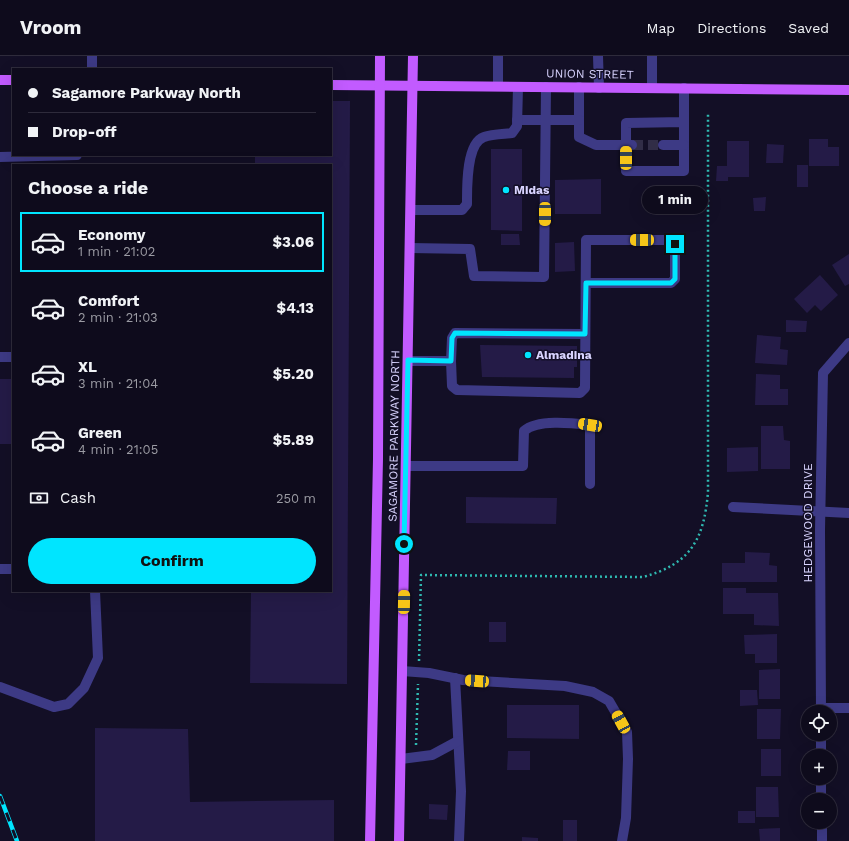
<!DOCTYPE html>
<meta charset="utf-8">
<style>
body{margin:0;font-family:"Work Sans",sans-serif;background:#1c1929;color:#f1f3f6;height:100vh;display:flex;flex-direction:column;font-size:15px;white-space:nowrap}
*{box-sizing:border-box;margin:0}
p{font-size:13px;color:#9b9ba3}
.icon{flex:none;width:22px;height:22px;fill:none;stroke:currentColor;stroke-width:2;stroke-linecap:round;stroke-linejoin:round}
.map{position:relative;flex:1;overflow:hidden}
.panel{position:absolute;left:12px;top:108px;width:320px;height:428px;display:flex;flex-direction:column;background:#0e0b1c;border-radius:0px;box-shadow:0 4px 16px #0002,0 0 0 1px #2e2b3b}
.panel>*{flex:none}
.top-card{position:absolute;left:12px;top:12px;width:320px;height:88px;border-radius:0px;box-shadow:0 4px 16px #0002,0 0 0 1px #2e2b3b;display:grid;align-content:center;height:88px;padding:0 16px;background:#0e0b1c}
.fabs{position:absolute;left:801px;top:649px;display:grid;gap:8px}
.fabs a{display:grid;place-items:center;width:36px;height:36px;border-radius:50%;background:#0e0b1c;box-shadow:0 4px 16px #0002,0 0 0 1px #2e2b3b;font-size:20px}
.end{position:absolute;width:18px;height:18px;margin:-9px;border:5px solid #00e5ff;background:#111;box-shadow:0 0 0 2px #111}
.from{border-radius:50%}
.bubble{position:absolute;height:28px;border-radius:14px;background:#0e0b1c;box-shadow:0 4px 16px #0002,0 0 0 1px #2e2b3b;font-size:13px;font-weight:700;line-height:28px;text-align:center}
.car{position:absolute;width:12px;height:24px;margin:-12px -6px;border-radius:5px;box-shadow:0 0 3px 1px #0007;background:linear-gradient(#f5c518 24%,#345 0 40%,#f5c518 0 76%,#345 0 86%,#f5c518 0)}
.top-card b{display:flex;align-items:center;gap:14px;height:38px;font-size:15px}
.top-card b+b{border-top:1px solid #2e2b3b}
.top-card i{width:10px;height:10px;background:#f1f3f6}
ul{padding:0;list-style:none}
li{display:flex;align-items:center;gap:12px;height:60px;margin:0 8px 6px;padding:0 8px;border:2px solid transparent;border-radius:0px}
li div{flex:1}
li b{display:block;font-size:15px}
li em{font-style:normal;font-weight:700}
li.selected{border-color:#00e5ff}
li>.icon{width:36px;height:36px;stroke-width:1.5}
h2{padding:0 16px;font-size:18px;line-height:48px}
.pay{display:flex;align-items:center;gap:10px;height:44px;padding:0 16px;font-size:15px}
.pay p{margin-inline-start:auto}
.button{display:flex;gap:8px;margin-top:auto;padding:8px 16px}
.button a{flex:1;height:46px;border-radius:24px;background:#00e5ff;color:#111;font-size:16px;font-weight:700;line-height:46px;text-align:center}
header{display:flex;align-items:center;gap:24px;box-sizing:border-box;height:56px;padding:0 20px;background:#0e0b1c;border-bottom:1px solid #2e2b3b}
header strong{font-size:19px}
nav{display:flex;gap:22px;margin-inline-start:auto;font-size:14px}
.map>svg:first-child{display:block}
.building{fill:#241b47}
.lines{fill:none;stroke-linecap:round;stroke-linejoin:round}
.minor-tunnel{stroke:#312d47;stroke-width:10;stroke-dasharray:10 5;stroke-linecap:butt}
.path{stroke:#2fb8b0;stroke-width:2.5;stroke-dasharray:2 3;stroke-linecap:butt}
.minor{stroke:#3d3a85;stroke-width:10}
.major{stroke:#c25bff;stroke-width:10}
.rail-casing{stroke:#00e5ff;stroke-width:4.5}
.rail{stroke:#130f26;stroke-width:3;stroke-dasharray:9;stroke-linecap:butt}
.route{stroke:#00e5ff;stroke-width:5}
.poi-dot{fill:#00e5ff;stroke:#130f26;stroke-width:1.5}
.labels{text-anchor:middle;stroke-width:3;stroke-linejoin:round;paint-order:stroke}
.street-label{font-size:12px;fill:#d9d4ff;stroke:#130f26}
.poi-label{font-size:12px;font-weight:bold;fill:#d9d4ff;stroke:#130f26;text-anchor:start}
</style>
<header>
<strong>Vroom</strong>
<nav><a>Map</a><a>Directions</a><a>Saved</a></nav>
</header>
<div class="map">
<svg width="849" height="785" viewBox="0 0 849 785">
<rect width="100%" height="100%" fill="#130f26"/>
<!-- building -->
<g class="building">
<path d="M331,45H350L347,628L250,627L251,535H331V109H255V99H331Z"/>
<path d="M809,83H828V91H839V110H809Z"/>
<path d="M727,85H749V121H728V125H716L717,110H727Z"/>
<path d="M767,88L784,89L783,107H766Z"/>
<path d="M491,93H522V175L491,174Z"/>
<rect x="797" y="109" width="11" height="22"/>
<path d="M601,123V158H555V124Z"/>
<path d="M766,141L765,155H754L753,142Z"/>
<path d="M501,178H519L520,189H501Z"/>
<path d="M574,186L575,215L555,216V187Z"/>
<path d="M849,198V228L845,230L832,209Z"/>
<path d="M820,219L838,239L821,255L815,249L807,257L794,243Z"/>
<path d="M786,264L807,265L806,276H786Z"/>
<path d="M757,279L781,281L780,293L788,294L787,309L755,307Z"/>
<path d="M480,289L577,290V311H574V322L482,321Z"/>
<path d="M756,318L780,319V333H788V349H755Z"/>
<rect x="0" y="323" width="13" height="65"/>
<path d="M761,370H783L784,384L790,385V413H761Z"/>
<path d="M758,391V415L727,416V392Z"/>
<path d="M466,441L557,442L556,468L466,467Z"/>
<path d="M745,496L770,497L769,509L777,510V526H722V507H745Z"/>
<path d="M723,532H746V537H778L779,570L754,569V558H723Z"/>
<rect x="489" y="566" width="17" height="20"/>
<path d="M777,578V607H755V598H745L744,579Z"/>
<path d="M780,613V643H759V614Z"/>
<path d="M740,634H757L758,649L740,650Z"/>
<path d="M507,649H579V683L507,682Z"/>
<path d="M757,653H781L780,683H757Z"/>
<path d="M95,672L188,673L190,746L334,744V785H95Z"/>
<rect x="761" y="693" width="20" height="27"/>
<path d="M508,695H530V714H507Z"/>
<path d="M756,731H778L779,761H756Z"/>
<path d="M429,748L448,749L447,764L429,763Z"/>
<rect x="738" y="755" width="17" height="12"/>
<rect x="563" y="764" width="14" height="21"/>
<path d="M780,772V785H760L759,773Z"/>
<path d="M522,781L538,782V785H522Z"/>
</g>
<g class="lines">
<!-- minor-tunnel -->
<path class="minor-tunnel" d="M633,89H663"/>
<!-- path -->
<g class="path">
<path d="M419,605L421,519L643,521C691,508 704,483 708,436V56"/>
<path d="M416,689L418,628"/>
</g>
<!-- minor -->
<g class="minor">
<path d="M598,0L599,32"/>
<path d="M92,13V0"/>
<path d="M498,30V0"/>
<path d="M579,31V81L596,89H632"/>
<path d="M652,32V0"/>
<path d="M517,64H579"/>
<path d="M684,66L626,67V115H684V32"/>
<path d="M663,89H684"/>
<path d="M0,101L77,99"/>
<path d="M411,154H462L467,148C467,132 466,87 484,81C492,78 503,78 512,77L517,70L518,31"/>
<path d="M410,192L470,193L474,220L544,221L546,31"/>
<path d="M0,301H13"/>
<path d="M408,305H451L452,330L457,334L580,337L585,332L586,184H671L675,188V223L671,227H586"/>
<path d="M451,305L452,282L455,277L585,278"/>
<path d="M406,410H523L524,375C537,363 572,367 590,369V428"/>
<path d="M733,451L849,457"/>
<path d="M0,513H13"/>
<path d="M402,615L429,617L463,624L565,630L593,636L609,645L627,676L628,703L626,762L622,785"/>
<path d="M455,622L461,735L459,785"/>
<path d="M0,631L54,651L68,648L84,632L98,602L95,535"/>
<path d="M821,652H849"/>
<path d="M821,656L820,474L823,317L849,287"/>
<path d="M821,678V700"/>
<path d="M401,703L432,699L458,685"/>
<path d="M821,722V744"/>
<path d="M822,766V785"/>
</g>
<!-- major -->
<g class="major">
<path d="M0,24H13"/>
<path d="M331,29L849,34"/>
<path d="M370,785L378,403L380,0"/>
<path d="M399,785L413,0"/>
</g>
<defs>
<path id="rail" d="M0,740L17,785"/>
</defs>
<!-- rail casing -->
<use href="#rail" class="rail-casing"/>
<!-- rail -->
<use href="#rail" class="rail"/>
</g>
<g class="lines">
<!-- route -->
<path class="route" d="M404,488L408,304L451,305L452,282L455,277L585,278L586,227H671L675,223V188"/>
</g>
<!-- markers -->
<g class="poi-dot">
<circle cx="506" cy="134" r="4"/>
<circle cx="528" cy="299" r="4"/>
</g>
<g class="labels">
<!-- street labels -->
<g class="street-label">
<text transform="translate(590 18) rotate(1)" y="4">UNION STREET</text>
<text transform="translate(394 380) rotate(-89)" y="4">SAGAMORE PARKWAY NORTH</text>
<text transform="translate(808 467) rotate(-90)" y="4">HEDGEWOOD DRIVE</text>
</g>
<!-- poi labels -->
<g class="poi-label">
<text x="514" y="138">Midas</text>
<text x="536" y="303">Almadina</text>
</g>
</g>
</svg>
<div class="fabs">
<a><svg class="icon" aria-label="locate" viewBox="0 0 24 24"><circle cx="12" cy="12" r="6"/><path d="M12 2v4M12 18v4M2 12h4M18 12h4"/></svg></a>
<a>+</a>
<a>−</a>
</div>
<i class="end from" style="left:404px;top:488px"></i>
<i class="end" style="left:675px;top:188px"></i>
<div class="bubble" style="left:642px;top:130px;width:66px">1 min</div>
<i class="car" style="left:626px;top:102px;rotate:0deg"></i>
<i class="car" style="left:545px;top:158px;rotate:180deg"></i>
<i class="car" style="left:642px;top:184px;rotate:270deg"></i>
<i class="car" style="left:590px;top:369px;rotate:279deg"></i>
<i class="car" style="left:404px;top:546px;rotate:1deg"></i>
<i class="car" style="left:477px;top:625px;rotate:274deg"></i>
<i class="car" style="left:621px;top:666px;rotate:331deg"></i>
<div class="top-card">
<b><i class="from"></i>Sagamore Parkway North</b>
<b><i></i>Drop-off</b>
</div>
<section class="panel">
<h2>Choose a ride</h2>
<ul>
<li class="selected"><svg class="icon" aria-label="car" viewBox="0 0 24 24"><path d="M5 17H2v-5l4-1 3-4h7l3 4 3 1v5h-3M9 17h6M6 11h13"/><circle cx="7" cy="17" r="2"/><circle cx="17" cy="17" r="2"/></svg><div><b>Economy</b><p>1 min · 21:02</p></div><em>$3.06</em></li>
<li><svg class="icon" aria-label="car" viewBox="0 0 24 24"><path d="M5 17H2v-5l4-1 3-4h7l3 4 3 1v5h-3M9 17h6M6 11h13"/><circle cx="7" cy="17" r="2"/><circle cx="17" cy="17" r="2"/></svg><div><b>Comfort</b><p>2 min · 21:03</p></div><em>$4.13</em></li>
<li><svg class="icon" aria-label="car" viewBox="0 0 24 24"><path d="M5 17H2v-5l4-1 3-4h7l3 4 3 1v5h-3M9 17h6M6 11h13"/><circle cx="7" cy="17" r="2"/><circle cx="17" cy="17" r="2"/></svg><div><b>XL</b><p>3 min · 21:04</p></div><em>$5.20</em></li>
<li><svg class="icon" aria-label="car" viewBox="0 0 24 24"><path d="M5 17H2v-5l4-1 3-4h7l3 4 3 1v5h-3M9 17h6M6 11h13"/><circle cx="7" cy="17" r="2"/><circle cx="17" cy="17" r="2"/></svg><div><b>Green</b><p>4 min · 21:05</p></div><em>$5.89</em></li>
</ul>
<div class="pay"><svg class="icon" aria-label="cash" viewBox="0 0 24 24"><path d="M3 7h18v10H3z"/><circle cx="12" cy="12" r="2"/></svg>Cash<p>250 m</p></div>
<div class="button"><a>Confirm</a></div>
</section>
</div>
